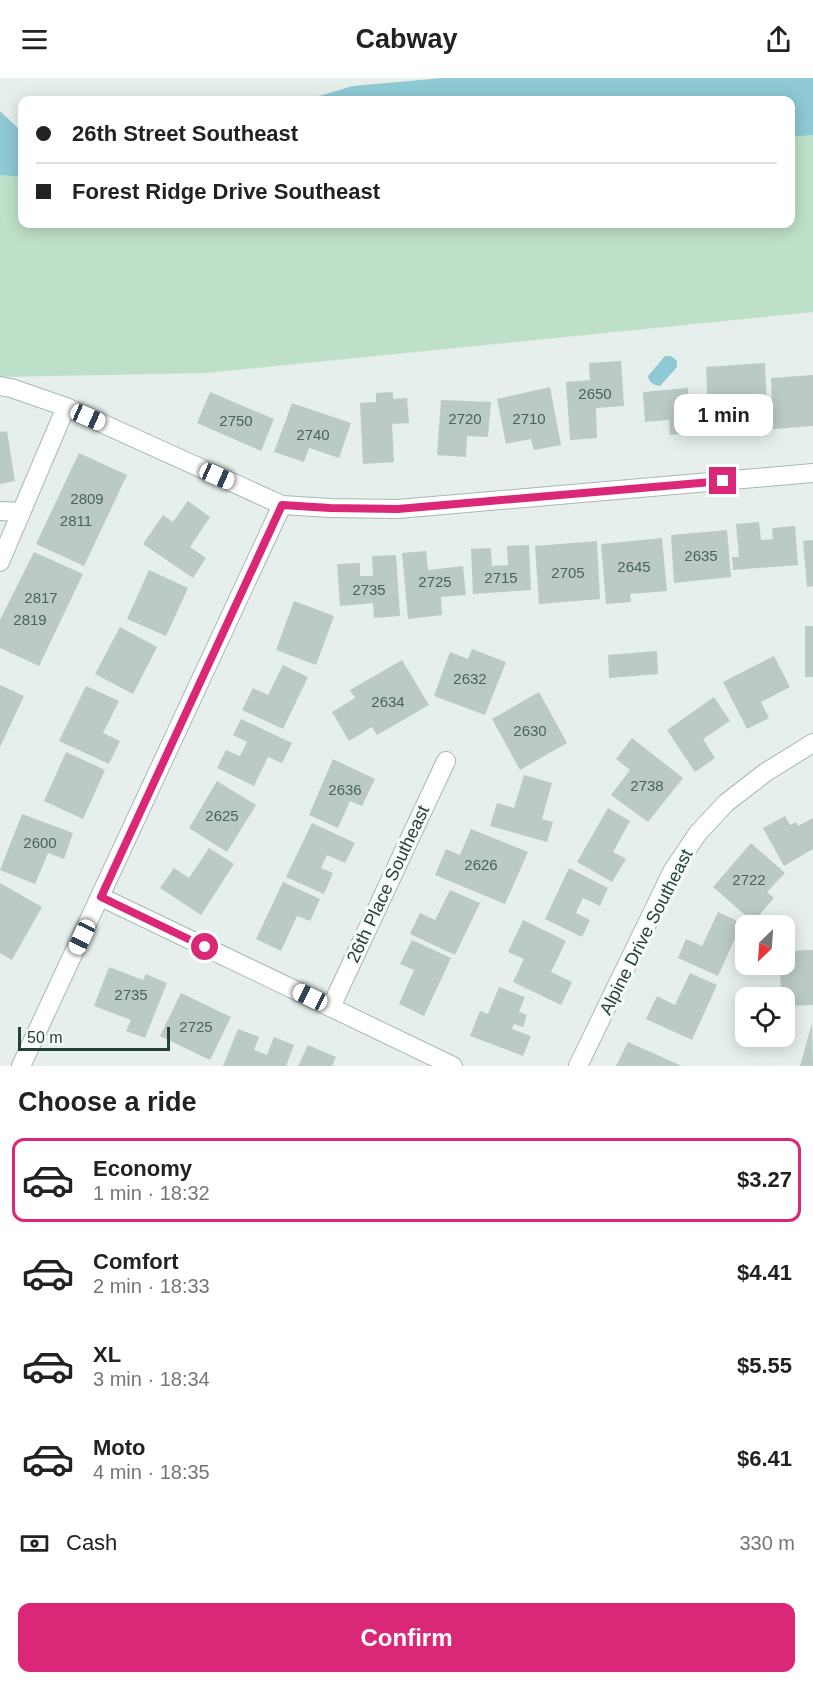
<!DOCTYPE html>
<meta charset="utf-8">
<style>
body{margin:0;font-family:Arial,sans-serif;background:#f2f2f2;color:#222;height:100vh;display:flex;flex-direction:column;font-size:22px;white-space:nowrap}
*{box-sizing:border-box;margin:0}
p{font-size:20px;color:#767676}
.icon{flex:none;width:33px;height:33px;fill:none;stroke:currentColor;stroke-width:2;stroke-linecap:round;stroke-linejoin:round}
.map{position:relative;height:988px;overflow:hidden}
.panel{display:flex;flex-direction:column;background:#fff;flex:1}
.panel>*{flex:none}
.guide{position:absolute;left:18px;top:18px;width:777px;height:132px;border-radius:12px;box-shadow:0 3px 15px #0003;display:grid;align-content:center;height:132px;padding:0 18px;background:#fff}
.needle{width:39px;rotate:205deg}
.buttons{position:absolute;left:735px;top:837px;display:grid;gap:12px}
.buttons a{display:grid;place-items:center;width:60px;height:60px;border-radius:12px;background:#fff;box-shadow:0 3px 15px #0003;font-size:30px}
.scale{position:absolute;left:18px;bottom:15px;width:152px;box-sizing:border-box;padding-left:6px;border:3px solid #24423a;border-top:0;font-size:16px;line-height:21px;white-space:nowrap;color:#24423a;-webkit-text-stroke:4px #f7fbf9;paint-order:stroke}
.end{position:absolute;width:27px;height:27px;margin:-14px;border:8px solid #db2777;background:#fff;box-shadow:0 0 0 3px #fff}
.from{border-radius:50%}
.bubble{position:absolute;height:42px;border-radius:12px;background:#fff;box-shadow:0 3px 15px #0003;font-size:20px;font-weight:700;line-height:42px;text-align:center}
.car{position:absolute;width:18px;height:36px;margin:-18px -9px;border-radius:8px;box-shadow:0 0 4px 2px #0007;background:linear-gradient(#fff 24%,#345 0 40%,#fff 0 76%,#345 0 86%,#fff 0)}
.guide b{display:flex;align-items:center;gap:21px;height:57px;font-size:22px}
.guide b+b{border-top:2px solid #e0e0e0}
.guide i{width:15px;height:15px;background:#222}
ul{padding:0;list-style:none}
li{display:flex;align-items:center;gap:18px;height:84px;margin:0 12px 9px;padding:0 6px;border:3px solid transparent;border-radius:12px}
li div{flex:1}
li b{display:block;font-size:22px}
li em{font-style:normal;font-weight:700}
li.selected{border-color:#db2777}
li>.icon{width:54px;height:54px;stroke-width:1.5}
h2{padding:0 18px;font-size:27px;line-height:72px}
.pay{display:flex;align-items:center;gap:15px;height:66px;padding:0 18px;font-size:22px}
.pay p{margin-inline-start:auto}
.button{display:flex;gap:12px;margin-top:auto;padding:12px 18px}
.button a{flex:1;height:69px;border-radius:12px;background:#db2777;color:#fff;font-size:24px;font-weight:700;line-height:69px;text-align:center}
header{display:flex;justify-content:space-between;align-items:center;height:78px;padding:0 18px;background:#fff;font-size:27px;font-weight:700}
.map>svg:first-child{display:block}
.green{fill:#bfe0c8}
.water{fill:#8ec9d4}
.building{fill:#bbcac4}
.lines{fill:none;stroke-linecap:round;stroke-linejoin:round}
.minor-casing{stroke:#a8b8b2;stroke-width:20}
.minor{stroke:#fff;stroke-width:18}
.route{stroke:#db2777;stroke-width:8}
.labels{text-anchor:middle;stroke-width:6;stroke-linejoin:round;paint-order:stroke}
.number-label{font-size:15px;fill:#4a645c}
.street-label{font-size:18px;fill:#24423a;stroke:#f7fbf9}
</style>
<header><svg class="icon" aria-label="menu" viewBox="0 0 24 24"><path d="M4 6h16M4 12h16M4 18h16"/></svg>Cabway<svg class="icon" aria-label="share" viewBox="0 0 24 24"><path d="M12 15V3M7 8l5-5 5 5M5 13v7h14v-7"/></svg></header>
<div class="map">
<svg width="813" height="988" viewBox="0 0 813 988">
<rect width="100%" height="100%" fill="#e6efeb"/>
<!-- green -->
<path class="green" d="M813,57V234L206,295L0,299V97L22,99V146H790L791,59Z"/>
<!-- water -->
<g class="water">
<path d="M443,0H813V57L791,59L790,22H306L353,8Z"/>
<path d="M0,33L22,54V99L0,97Z"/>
<path d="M665,278H671L677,283V289L660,308C654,307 649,305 648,298Z"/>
</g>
<!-- building -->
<g class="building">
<path d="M621,283L624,328L596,330L597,360L570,362L566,304L590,302L589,285Z"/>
<path d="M765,285L768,353L709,357L706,289Z"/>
<path d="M813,297V348L773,351L771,300Z"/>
<path d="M550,309L561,367L534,372L531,361L506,366L497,321Z"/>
<path d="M688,310L691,355L670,357L669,342L645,344L643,314Z"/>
<path d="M210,314L274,341L261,373L197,345Z"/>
<path d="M393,314V321L407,320L409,345L392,346L394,384L363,386L360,325L376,324V315Z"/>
<path d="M441,322L491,324L488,359L467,358L466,379L437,377Z"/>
<path d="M292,325L351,345L339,380L309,370L304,384L274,374Z"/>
<path d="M7,353L15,403L0,406V354Z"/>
<path d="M79,375L127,397L84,488L36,466Z"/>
<path d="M188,423L210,439L190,469L206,480L193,500L143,466L163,437L173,444Z"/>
<path d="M759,444L761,462L773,461L772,450L795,448L798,487L733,492L732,479H739L736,446Z"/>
<path d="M727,452L731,499L674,505L671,457Z"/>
<path d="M662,460L667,513L630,516L631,524L606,526L601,466Z"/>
<path d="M813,462V508L807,509L803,463Z"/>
<path d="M597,463L600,521L539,526L535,468Z"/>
<path d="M529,467L531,512L473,516L471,471L491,470L492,488L508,487L507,468Z"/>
<path d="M426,473L428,492L463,488L466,517L441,519L442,537L408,541L402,475Z"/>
<path d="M34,474L83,496L39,588L0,570V542Z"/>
<path d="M396,477L400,538L374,540L373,525L340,528L337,486L360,485V498H373L372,478Z"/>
<path d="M149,492L188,510L166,558L127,541Z"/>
<path d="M294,523L334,538L316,587L276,572Z"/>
<rect x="805" y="548" width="8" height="51"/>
<path d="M120,549L157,569L133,616L95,596Z"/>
<path d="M472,571L506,584L485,637L434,618L450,574L468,581Z"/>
<path d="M657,573L658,596L609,600L608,577Z"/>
<path d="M774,578L790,609L761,624L769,640L747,651L723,604Z"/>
<path d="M402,582L429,627L377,657L372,649L349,663L332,634L355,620L350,612Z"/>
<path d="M283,587L308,599L283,651L242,632L253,610L268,617Z"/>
<path d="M0,607L24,618L0,669Z"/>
<path d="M86,608L119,623L103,655L120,663L109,686L59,663Z"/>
<path d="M539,614L567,665L520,692L492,641Z"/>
<path d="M714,619L730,643L703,661L715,680L695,694L667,652Z"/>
<path d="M241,641L292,665L282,685L268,679L254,708L217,690L226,672L240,678L247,664L233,657Z"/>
<path d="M632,660L683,700L648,744L611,717L630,692L616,681Z"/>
<path d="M66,674L105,692L83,741L44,723Z"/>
<path d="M333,681L375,701L362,728L350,723L338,750L309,737Z"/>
<path d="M524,697L552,705L542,741L553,744L547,764L490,748L497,725L514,730Z"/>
<path d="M217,703L256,727L227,774L189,750Z"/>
<path d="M608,730L630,743L613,774L626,781L612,804L577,784Z"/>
<path d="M22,736L73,755L64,781L48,775L35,806L0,792Z"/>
<path d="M785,738L790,747L796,744L798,748L813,740V771L784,788L763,750Z"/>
<path d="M312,745L355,765L345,785L327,777L321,790L333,795L324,816L286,799Z"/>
<path d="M471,751L528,774L505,826L435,797L446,771L460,777Z"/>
<path d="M751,765L785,795L767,814L774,820L753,844L713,809Z"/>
<path d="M209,770L234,786L201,837L160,810L174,790L189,800Z"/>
<path d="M569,790L608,810L600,828L583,820L576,835L590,842L582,859L545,841Z"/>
<path d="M283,804L320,821L310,843L297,838L281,873L256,861Z"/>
<path d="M0,805L42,829L12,882L0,875Z"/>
<path d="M450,812L480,825L455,877L410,856L420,835L435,842Z"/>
<path d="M718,834L742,845L718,898L678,880L686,861L702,868Z"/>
<path d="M523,842L566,863L551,894L572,904L561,927L513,904L524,881L508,874Z"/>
<path d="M412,862L451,880L424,938L399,926L414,892L400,886Z"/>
<path d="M813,872V927L784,928V920H781L780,886H784V873Z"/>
<path d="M109,889L143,902L146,896L167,905L145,960L126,953L131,942L94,928Z"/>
<path d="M690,895L717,907L692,962L646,941L657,918L675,927Z"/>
<path d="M499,909L525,919L519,934L527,937L523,949L514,946L512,951L531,958L523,978L470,958L480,933L488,936Z"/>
<path d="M181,915L231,939L210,982L160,958Z"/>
<path d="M812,945L813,988H800Z"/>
<path d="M238,951L259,959L254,972L267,977L274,959L294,967L286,988H223Z"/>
<path d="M628,964L682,988H616Z"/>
<path d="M308,967L336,979L332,988H298Z"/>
</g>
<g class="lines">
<defs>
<g id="minor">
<path d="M0,308L11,310L66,329L282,427L330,430L398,431L813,395"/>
<path d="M0,433L21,434"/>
<path d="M0,484L66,329"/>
<path d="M101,819L453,988"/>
<path d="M331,929L446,683"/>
<path d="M21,988L282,427"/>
<path d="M578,988L673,792L698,755L726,725L766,694L813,665"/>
</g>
</defs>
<!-- minor casing -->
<use href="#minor" class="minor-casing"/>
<!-- minor -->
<use href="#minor" class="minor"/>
</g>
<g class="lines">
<!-- route -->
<path class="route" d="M205,869L101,819L282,427L330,430L398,431L723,403"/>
</g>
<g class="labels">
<!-- number labels -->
<g class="number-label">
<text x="595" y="321">2650</text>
<text x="465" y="346">2720</text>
<text x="529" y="346">2710</text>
<text x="236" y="348">2750</text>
<text x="313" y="362">2740</text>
<text x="87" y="426">2809</text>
<text x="76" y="448">2811</text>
<text x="701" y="483">2635</text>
<text x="634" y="494">2645</text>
<text x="568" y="500">2705</text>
<text x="501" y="505">2715</text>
<text x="435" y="509">2725</text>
<text x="369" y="517">2735</text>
<text x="41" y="525">2817</text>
<text x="30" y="547">2819</text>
<text x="470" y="606">2632</text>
<text x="388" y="629">2634</text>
<text x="530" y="658">2630</text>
<text x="647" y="713">2738</text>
<text x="345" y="717">2636</text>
<text x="222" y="743">2625</text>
<text x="40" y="770">2600</text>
<text x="481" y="792">2626</text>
<text x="749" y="807">2722</text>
<text x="131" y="922">2735</text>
<text x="196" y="954">2725</text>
</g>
<!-- street labels -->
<g class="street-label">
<text transform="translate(388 806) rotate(-65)" y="6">26th Place Southeast</text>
<text transform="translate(646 854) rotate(-63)" y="6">Alpine Drive Southeast</text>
</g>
</g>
</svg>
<div class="buttons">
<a><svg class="needle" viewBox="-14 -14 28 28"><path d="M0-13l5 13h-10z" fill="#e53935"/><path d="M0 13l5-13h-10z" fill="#767676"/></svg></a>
<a><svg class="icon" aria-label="locate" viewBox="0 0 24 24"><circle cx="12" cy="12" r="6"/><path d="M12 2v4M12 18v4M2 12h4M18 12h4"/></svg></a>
</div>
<div class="scale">50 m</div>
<i class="end from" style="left:205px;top:869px"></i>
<i class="end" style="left:723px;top:403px"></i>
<div class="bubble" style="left:674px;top:316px;width:99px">1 min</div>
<i class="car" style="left:88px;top:339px;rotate:114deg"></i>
<i class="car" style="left:217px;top:398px;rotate:114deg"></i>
<i class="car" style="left:82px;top:859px;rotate:205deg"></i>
<i class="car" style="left:310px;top:919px;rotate:296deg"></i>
<div class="guide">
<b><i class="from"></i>26th Street Southeast</b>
<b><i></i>Forest Ridge Drive Southeast</b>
</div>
</div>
<section class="panel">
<h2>Choose a ride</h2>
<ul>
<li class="selected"><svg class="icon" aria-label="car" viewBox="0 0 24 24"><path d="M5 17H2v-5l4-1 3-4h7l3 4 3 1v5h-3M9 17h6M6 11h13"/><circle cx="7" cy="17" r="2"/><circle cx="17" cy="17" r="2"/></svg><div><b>Economy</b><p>1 min · 18:32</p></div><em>$3.27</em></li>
<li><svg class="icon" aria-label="car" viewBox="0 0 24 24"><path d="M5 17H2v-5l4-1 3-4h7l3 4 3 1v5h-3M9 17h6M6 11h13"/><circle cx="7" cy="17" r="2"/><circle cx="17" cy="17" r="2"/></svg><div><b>Comfort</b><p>2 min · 18:33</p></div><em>$4.41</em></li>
<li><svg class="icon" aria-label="car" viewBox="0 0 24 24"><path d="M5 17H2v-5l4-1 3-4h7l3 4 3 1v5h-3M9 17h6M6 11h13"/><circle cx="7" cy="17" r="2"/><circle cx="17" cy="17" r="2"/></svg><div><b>XL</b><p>3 min · 18:34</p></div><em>$5.55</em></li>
<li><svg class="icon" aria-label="car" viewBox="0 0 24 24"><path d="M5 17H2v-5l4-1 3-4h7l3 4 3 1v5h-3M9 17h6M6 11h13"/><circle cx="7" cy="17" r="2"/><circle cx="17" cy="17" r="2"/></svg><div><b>Moto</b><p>4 min · 18:35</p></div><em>$6.41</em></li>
</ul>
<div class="pay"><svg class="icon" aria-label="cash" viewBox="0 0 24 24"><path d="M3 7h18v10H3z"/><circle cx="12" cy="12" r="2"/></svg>Cash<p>330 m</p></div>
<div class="button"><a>Confirm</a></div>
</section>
